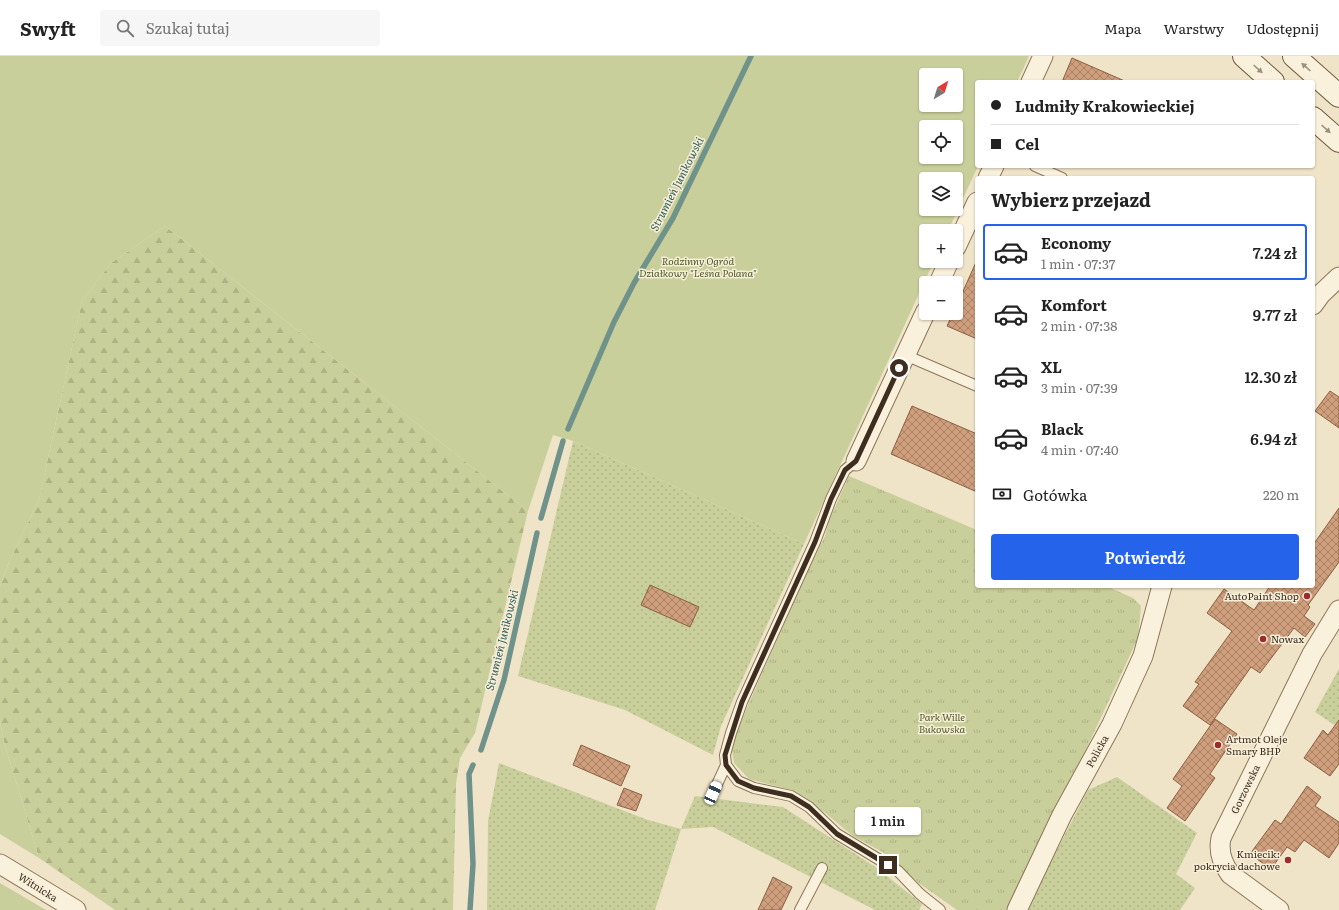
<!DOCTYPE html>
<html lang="pl">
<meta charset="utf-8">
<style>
body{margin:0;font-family:Literata,serif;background:#f6f6f6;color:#222;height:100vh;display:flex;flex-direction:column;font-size:15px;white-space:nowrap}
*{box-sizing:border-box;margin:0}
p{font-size:13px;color:#767676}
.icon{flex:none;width:22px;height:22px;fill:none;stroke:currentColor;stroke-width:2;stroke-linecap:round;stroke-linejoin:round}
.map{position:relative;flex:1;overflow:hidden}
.drawer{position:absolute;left:975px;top:120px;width:340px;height:412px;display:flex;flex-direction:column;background:#fff;border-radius:4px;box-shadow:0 1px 3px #0004}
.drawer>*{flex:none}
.hud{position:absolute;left:975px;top:24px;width:340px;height:88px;border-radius:4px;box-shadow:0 1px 3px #0004;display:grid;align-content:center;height:88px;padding:0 16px;background:#fff}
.needle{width:26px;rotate:38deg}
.controls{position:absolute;left:919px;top:12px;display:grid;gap:8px}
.controls a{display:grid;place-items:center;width:44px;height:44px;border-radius:4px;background:#fff;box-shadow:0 1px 3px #0004;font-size:20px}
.end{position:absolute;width:18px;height:18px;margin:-9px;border:5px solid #3d2e20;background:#fff;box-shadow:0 0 0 2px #fff}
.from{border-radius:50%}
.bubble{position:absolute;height:28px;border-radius:4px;background:#fff;box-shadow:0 1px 3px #0004;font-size:13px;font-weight:600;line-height:28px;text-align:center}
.car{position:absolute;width:12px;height:24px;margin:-12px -6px;border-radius:5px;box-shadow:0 0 3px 1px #0007;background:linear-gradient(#fff 24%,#345 0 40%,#fff 0 76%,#345 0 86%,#fff 0)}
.hud b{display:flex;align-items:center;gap:14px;height:38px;font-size:15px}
.hud b+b{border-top:1px solid #e0e0e0}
.hud i{width:10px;height:10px;background:#222}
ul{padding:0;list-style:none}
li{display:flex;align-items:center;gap:12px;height:56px;margin:0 8px 6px;padding:0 8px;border:2px solid transparent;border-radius:4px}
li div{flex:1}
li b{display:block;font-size:15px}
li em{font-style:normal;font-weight:600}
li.active{border-color:#2563eb}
li>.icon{width:36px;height:36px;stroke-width:1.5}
h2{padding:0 16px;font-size:18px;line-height:48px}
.pay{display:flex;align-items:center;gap:10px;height:44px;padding:0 16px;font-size:15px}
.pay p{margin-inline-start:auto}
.button{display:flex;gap:8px;margin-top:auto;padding:8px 16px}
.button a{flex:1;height:46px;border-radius:4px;background:#2563eb;color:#fff;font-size:16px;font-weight:600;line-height:46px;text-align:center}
header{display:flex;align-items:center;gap:24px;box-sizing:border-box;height:56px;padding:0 20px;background:#fff;border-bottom:1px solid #e0e0e0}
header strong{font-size:19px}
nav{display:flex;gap:22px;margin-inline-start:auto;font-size:14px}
.search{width:280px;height:36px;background:#f6f6f6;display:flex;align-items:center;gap:10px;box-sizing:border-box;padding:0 14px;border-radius:4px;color:#767676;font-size:15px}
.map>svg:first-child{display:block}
.grass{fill:url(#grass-dots)}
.forest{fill:url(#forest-firs)}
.park{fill:url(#park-tufts)}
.garden{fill:#c9cf9b;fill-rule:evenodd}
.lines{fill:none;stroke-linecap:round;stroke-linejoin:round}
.stream{stroke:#6f938a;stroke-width:5.5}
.building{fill:url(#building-cross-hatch);stroke:#8d5f41}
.lane-casing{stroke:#8d765c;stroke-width:12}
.street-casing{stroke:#8d765c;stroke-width:21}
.secondary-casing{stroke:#6f573f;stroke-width:24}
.lane{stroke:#faf1dc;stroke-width:10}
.street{stroke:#faf1dc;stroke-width:19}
.secondary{stroke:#faf1dc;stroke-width:22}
.oneway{fill:#9c907e}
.route{stroke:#3d2e20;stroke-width:5}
.poi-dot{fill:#9e2a2b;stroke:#f7eed8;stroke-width:1.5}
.labels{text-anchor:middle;stroke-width:3;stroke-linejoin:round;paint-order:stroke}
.park-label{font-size:10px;font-style:italic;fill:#4d5a26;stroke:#f7eed8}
.poi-label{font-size:10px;fill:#3d2e20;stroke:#f7eed8;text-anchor:end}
.street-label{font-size:10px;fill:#3d2e20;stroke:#f7eed8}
.water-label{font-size:11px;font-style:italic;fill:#2f5d5a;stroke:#f7eed8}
</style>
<header>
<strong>Swyft</strong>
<div class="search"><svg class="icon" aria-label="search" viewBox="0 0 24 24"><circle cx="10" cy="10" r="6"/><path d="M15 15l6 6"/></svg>Szukaj tutaj</div>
<nav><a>Mapa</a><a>Warstwy</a><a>Udostępnij</a></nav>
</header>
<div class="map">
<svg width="1339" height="854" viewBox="0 0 1339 854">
<defs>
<pattern id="grass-dots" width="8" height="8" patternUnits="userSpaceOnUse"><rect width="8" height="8" fill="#c9cf9b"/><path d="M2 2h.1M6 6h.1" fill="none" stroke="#aeb285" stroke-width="1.8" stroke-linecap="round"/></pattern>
<pattern id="forest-firs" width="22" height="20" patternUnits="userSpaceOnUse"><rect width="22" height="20" fill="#c9cf9b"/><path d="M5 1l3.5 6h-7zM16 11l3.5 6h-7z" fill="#aeb285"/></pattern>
<pattern id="park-tufts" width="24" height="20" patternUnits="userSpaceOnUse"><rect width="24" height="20" fill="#c9cf9b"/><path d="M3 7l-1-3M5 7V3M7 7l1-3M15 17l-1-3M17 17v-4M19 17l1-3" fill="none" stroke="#aeb285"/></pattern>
<pattern id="building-cross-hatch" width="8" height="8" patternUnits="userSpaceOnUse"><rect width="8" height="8" fill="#cf9f7d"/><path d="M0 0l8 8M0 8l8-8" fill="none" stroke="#a98266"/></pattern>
</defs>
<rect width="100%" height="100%" fill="#f0e4c8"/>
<!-- grass -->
<g class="grass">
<path d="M573,385L804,488L721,670L713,699L625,654L518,620Z"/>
<path d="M1339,613V672L1315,656Z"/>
<path d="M499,707L648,764L681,773L695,740L783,751L877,812L922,848L919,854H875L713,771L681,773L655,854H487L488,765Z"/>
<path d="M1117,721L1197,777L1176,818L1195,832L1180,854H1026L1088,734Z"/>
</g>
<!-- forest -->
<path class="forest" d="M165,170L528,455L475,677L460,702L456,728L453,854H115L39,802L4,686L0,666V530L9,506L39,444L82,245L111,207Z"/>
<!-- park -->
<path class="park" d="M849,420L977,474V530H1106L1133,542L1141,550L1138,582L1014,848L1006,854H957L920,828L884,797L853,780L824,756L790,734L749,723L734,707L731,688L801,529L825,480L828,467Z"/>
<!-- garden -->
<g class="garden">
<path d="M0,0H1029L1017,26H977L978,110L948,175H926V205H934L804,488L573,385L553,379L528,455L165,170L111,207L82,245L39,444L9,506L0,530ZM926,19H956V49H926ZM926,71H956V101H926ZM926,123H956V153H926Z"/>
<path d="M0,666L4,686L39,802L0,778Z"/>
<path d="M0,827L46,854H0Z"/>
</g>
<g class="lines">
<!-- stream -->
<g class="stream">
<path d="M568,373L614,266L634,227L673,162L751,0"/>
<path d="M541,462L563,385"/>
<path d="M481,694L504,624L537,477"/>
<path d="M470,854L473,808L469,718L473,709"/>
</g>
</g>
<!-- building -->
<g class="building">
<path d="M1072,2L1127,26H1062Z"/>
<path d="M977,204V283L947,270L953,257H956V251Z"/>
<path d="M1330,335L1339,341V372L1315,355Z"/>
<path d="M912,350L977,378V436L891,398Z"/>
<path d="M1339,452V506L1308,549L1310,551L1304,560L1315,568L1305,581L1294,572L1260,617L1251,611L1210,669L1183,650L1199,628L1195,626L1232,575L1207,557L1224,533L1254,554L1270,530H1313V489Z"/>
<path d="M650,529L699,551L690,571L641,549Z"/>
<path d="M1215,663L1237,678L1210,718L1215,722L1185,765L1167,752L1182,730L1173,723Z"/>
<path d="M1339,664V708L1330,720L1304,702L1323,674L1328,679Z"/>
<path d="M581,689L630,710L621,730L573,709Z"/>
<path d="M1307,730L1321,741L1315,750L1339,766V787L1329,802L1304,784L1295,796L1287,791L1271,813L1250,798L1275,764L1281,768Z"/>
<path d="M624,732L642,739L636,755L617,749Z"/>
<path d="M773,821L792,831L781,854H758Z"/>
</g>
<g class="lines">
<defs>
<g id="lane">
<path d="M1035,110L1062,122"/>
<path d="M905,299L977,330"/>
<path d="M726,709L738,725L754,732L791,740L809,751L837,778L898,815L920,838L940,854"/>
<path d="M713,737L726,709L725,699L731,677L742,646L815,486L831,443L845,414L856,405"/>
<path d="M800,854L822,812"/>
</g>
<g id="street">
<path d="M1031,26L1043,0"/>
<path d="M988,122L994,110"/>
<path d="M956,191L977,146"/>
<path d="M939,227L949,205"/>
<path d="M1313,249L1321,238L1339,221"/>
<path d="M856,405L926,255"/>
<path d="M0,808L76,854"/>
<path d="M1017,854L1062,759L1112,668L1143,600L1162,530"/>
<path d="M1279,854L1230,818C1222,807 1218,796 1221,782L1312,598L1339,554"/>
</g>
<g id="secondary">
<path d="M1244,0L1273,26"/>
<path d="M1294,0L1339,40"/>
<path d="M1313,62L1339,85"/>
</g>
</defs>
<!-- lane casing -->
<use href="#lane" class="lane-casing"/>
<!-- street casing -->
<use href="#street" class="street-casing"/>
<!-- secondary casing -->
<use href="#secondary" class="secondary-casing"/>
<!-- lane -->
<use href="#lane" class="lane"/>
<!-- street -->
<use href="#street" class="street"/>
<!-- secondary -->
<use href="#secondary" class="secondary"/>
</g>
<!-- one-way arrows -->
<defs><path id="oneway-solid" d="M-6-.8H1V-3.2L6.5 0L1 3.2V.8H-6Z"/></defs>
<g class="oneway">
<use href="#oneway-solid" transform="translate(1306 11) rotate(-138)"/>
<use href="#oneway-solid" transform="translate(1258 13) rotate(42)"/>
<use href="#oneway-solid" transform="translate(1326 73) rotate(42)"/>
</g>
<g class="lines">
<!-- route -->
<path class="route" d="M888,809L837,778L809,751L791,740L754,732L738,725L726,709L725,699L742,646L815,486L831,443L845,414L856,405L899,312"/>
</g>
<!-- markers -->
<g class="poi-dot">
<circle cx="1307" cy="540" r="4"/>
<circle cx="1263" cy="583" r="4"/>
<circle cx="1218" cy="689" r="4"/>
<circle cx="1288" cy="804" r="4"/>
</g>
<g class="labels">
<!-- park labels -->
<g class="park-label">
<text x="698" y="209">Rodzinny Ogród<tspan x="698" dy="12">Działkowy "Leśna Polana"</tspan></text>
<text x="942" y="665">Park Wille<tspan x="942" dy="12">Bukowska</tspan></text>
</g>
<!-- poi labels -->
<g class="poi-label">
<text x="1299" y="544">AutoPaint Shop</text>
<text x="1271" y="587" text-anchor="start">Nowax</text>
<text x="1226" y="687" text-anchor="start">Artmot Oleje<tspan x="1226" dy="12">Smary BHP</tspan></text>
<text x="1280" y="802">Kmiecik:<tspan x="1280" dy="12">pokrycia dachowe</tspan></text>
</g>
<!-- street labels -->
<g class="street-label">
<text transform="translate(1097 695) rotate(-61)" y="4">Policka</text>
<text transform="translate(1245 733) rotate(-64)" y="4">Gorzowska</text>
<text transform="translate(38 831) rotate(32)" y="4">Witnicka</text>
</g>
<!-- water labels -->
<g class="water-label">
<text transform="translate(677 128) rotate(-63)" y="4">Strumień Junikowski</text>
<text transform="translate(502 584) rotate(-76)" y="4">Strumień Junikowski</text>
</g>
</g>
</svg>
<div class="controls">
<a><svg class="needle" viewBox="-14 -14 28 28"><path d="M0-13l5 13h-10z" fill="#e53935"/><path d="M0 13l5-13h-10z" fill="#767676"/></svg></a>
<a><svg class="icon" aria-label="locate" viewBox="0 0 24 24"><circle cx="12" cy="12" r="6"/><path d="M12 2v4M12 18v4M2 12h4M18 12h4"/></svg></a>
<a><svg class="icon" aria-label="layers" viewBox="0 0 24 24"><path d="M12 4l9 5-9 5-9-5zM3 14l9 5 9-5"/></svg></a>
<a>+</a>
<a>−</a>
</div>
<i class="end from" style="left:899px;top:312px"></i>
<i class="end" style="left:888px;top:809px"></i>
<div class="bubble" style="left:855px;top:751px;width:66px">1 min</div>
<i class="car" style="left:713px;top:737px;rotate:24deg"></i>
<div class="hud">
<b><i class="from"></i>Ludmiły Krakowieckiej</b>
<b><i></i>Cel</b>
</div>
<section class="drawer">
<h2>Wybierz przejazd</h2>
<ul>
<li class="active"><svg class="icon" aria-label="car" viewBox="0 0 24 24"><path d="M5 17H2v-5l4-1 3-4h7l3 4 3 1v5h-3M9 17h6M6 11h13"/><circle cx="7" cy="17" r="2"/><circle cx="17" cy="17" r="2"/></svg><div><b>Economy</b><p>1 min · 07:37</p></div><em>7.24 zł</em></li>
<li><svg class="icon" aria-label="car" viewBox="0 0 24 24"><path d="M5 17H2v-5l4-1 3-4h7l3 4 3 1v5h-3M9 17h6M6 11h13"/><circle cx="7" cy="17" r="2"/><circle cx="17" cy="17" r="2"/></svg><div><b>Komfort</b><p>2 min · 07:38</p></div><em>9.77 zł</em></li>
<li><svg class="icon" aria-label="car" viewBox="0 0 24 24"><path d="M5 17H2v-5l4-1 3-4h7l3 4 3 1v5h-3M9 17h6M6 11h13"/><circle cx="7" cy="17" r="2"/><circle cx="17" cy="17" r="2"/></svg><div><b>XL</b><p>3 min · 07:39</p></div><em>12.30 zł</em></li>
<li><svg class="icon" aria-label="car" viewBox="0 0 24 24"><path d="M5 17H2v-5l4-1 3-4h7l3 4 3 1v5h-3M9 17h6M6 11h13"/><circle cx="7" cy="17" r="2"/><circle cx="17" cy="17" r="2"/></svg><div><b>Black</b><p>4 min · 07:40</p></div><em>6.94 zł</em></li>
</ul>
<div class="pay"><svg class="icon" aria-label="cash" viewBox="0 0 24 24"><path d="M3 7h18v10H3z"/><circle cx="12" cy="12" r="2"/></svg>Gotówka<p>220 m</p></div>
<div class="button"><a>Potwierdź</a></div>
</section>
</div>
